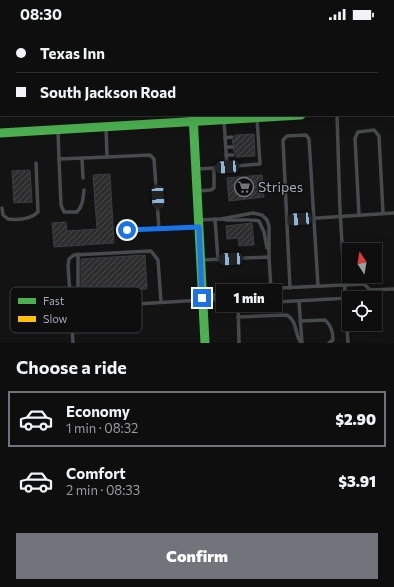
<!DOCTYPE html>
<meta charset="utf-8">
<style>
body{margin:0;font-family:Commissioner,sans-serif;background:#1c1c1d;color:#f1f3f6;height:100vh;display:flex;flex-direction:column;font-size:15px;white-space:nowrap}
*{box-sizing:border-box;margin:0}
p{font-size:13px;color:#9b9c9e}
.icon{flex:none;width:22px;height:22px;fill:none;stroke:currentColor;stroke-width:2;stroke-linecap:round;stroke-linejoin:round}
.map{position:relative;height:315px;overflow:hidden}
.details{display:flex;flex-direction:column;background:#0e0e0f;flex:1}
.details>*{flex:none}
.guide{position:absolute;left:0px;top:0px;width:394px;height:88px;box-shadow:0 4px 16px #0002,0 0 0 1px #2e2e2f;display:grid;align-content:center;height:88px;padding:0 16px;background:#0e0e0f}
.needle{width:26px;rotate:348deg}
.tools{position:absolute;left:342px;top:215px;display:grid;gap:8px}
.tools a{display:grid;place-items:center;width:40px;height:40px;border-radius:0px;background:#0e0e0f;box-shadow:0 4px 16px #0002,0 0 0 1px #2e2e2f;font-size:20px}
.end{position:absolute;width:18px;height:18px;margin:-9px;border:5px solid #1a73e8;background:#fff;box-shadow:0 0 0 2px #fff}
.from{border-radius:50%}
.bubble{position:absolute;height:28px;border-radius:0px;background:#0e0e0f;box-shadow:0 4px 16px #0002,0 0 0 1px #2e2e2f;font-size:13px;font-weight:800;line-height:28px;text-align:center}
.car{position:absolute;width:12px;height:24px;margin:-12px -6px;border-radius:5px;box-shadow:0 0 3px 1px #0007;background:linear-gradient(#222 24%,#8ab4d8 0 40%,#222 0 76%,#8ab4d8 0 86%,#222 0)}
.guide b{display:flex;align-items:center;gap:14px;height:38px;font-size:15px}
.guide b+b{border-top:1px solid #2e2e2f}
.guide i{width:10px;height:10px;background:#f1f3f6}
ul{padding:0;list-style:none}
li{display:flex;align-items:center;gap:12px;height:56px;margin:0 8px 6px;padding:0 8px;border:2px solid transparent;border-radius:0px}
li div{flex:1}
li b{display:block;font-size:15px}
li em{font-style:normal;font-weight:800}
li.active{border-color:#72747c}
li>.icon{width:36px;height:36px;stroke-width:1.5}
h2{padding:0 16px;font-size:18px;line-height:48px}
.primary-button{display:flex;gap:8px;margin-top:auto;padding:8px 16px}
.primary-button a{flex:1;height:46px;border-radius:0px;background:#72747c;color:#fff;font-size:16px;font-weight:800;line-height:46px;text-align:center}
.status{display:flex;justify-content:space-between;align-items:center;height:28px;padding:0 20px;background:#0e0e0f;direction:ltr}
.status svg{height:11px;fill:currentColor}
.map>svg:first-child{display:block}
.building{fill:url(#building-hatch);stroke:#3c3d40}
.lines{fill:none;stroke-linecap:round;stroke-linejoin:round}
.lane{stroke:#48494c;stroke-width:3.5}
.fast{stroke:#4caf50;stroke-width:9}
.slow{stroke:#ffc107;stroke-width:9}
.route{stroke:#1a73e8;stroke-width:5}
.labels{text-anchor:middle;stroke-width:3;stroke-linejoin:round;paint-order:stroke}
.poi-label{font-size:14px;fill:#a5a9b4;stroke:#0e0e0f;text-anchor:start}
.key{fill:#0e0e0f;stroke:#3b3c41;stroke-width:1}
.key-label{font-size:11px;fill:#a5a9b4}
</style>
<div class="status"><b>08:30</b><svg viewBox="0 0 49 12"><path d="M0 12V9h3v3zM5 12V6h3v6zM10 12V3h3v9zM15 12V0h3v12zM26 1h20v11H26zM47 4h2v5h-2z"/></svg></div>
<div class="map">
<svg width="394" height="315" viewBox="0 0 394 315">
<defs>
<pattern id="building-hatch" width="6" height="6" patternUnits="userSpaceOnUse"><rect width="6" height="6" fill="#2e2e2f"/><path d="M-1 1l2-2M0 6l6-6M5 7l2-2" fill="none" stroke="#49494b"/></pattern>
</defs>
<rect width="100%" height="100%" fill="#131314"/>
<!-- building -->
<g class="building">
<path d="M254,106L255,128L236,129V126L233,122L236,119L233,116L232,112L235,111V107Z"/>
<path d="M30,142L32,174L14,175L12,143Z"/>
<path d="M110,146L114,215L54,219L52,195L66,194L67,203L97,201L93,147Z"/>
<path d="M262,147L264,169L229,173L227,150Z"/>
<path d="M252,195L254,217L239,218L238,210L227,211L226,198Z"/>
<path d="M145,227L147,261L81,264V231Z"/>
</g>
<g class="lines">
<!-- lane -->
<g class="lane">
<path d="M67,0V1"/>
<path d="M331,0L332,1"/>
<path d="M36,1L53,0"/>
<path d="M0,4L1,3"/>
<path d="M337,87L340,182L348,315"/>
<path d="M224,92L227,139"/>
<path d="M106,99L107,129L150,127L154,131L159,201"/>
<path d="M58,102L59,131L107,129"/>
<path d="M225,110L232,109"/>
<path d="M226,119H233"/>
<path d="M226,127H233"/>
<path d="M82,130L83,150"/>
<path d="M59,131L61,177L64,184H77C83,178 83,170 84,162"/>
<path d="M197,141L214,140"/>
<path d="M198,163L211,162L214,160V140L260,136L257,90"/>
<path d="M2,180L3,187L8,191C18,192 30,192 38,184L36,135"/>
<path d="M359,187L355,110L358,104L374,102L379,108L383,185"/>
<path d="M215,191L218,232"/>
<path d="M222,191C235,194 247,190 259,193L264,204L267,220"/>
<path d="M200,192L221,191L253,185L262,187L267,192L269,198V229"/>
<path d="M287,192L394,185"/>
<path d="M127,202L198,199"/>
<path d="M202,232L269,229L271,261"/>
<path d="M290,260L283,112L287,108L306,107L309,111L318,258"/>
<path d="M276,261V274"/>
<path d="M204,269H212L219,263L364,256L370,262"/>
<path d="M212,269L221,277L349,270"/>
<path d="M359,270L370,262L394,261"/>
<path d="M299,273L302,315"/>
<path d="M238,276L239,315"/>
<path d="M71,279L78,265V226"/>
<path d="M71,280L68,238L69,231L74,227L151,223L158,232L161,274"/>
<path d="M238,289L287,287C298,294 294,305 301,315"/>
<path d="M300,293L325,292C331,297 333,304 333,312L329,315"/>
<path d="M73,315L71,280L202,272"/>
</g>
<!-- fast -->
<g class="fast">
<path d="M193,87L205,315"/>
<path d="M0,105L301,87"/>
</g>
<!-- slow -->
<g class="slow">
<path d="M188,0V1"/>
<path d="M393,82H394"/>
</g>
</g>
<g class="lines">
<!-- route -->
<path class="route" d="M127,202L199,199L202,270"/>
</g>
<!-- icons -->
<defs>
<symbol id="supermarket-ring" viewBox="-11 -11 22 22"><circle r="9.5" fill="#0e0e0f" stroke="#72747c" stroke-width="1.5"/><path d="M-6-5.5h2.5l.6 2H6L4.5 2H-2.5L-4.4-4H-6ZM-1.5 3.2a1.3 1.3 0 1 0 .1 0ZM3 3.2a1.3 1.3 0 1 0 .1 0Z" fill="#72747c"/></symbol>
</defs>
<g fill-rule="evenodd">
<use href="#supermarket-ring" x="233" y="148" width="22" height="22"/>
</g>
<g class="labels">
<!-- poi labels -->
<g class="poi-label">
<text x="258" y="164">Stripes</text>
</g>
</g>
<!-- legend -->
<rect x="10" y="259" width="132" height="46" rx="6" class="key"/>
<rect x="18" y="270" width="18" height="6" fill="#4caf50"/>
<rect x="18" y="288" width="18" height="6" fill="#ffc107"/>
<g class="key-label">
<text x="43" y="277">Fast</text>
<text x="43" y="295">Slow</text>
</g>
</svg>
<div class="tools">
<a><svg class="needle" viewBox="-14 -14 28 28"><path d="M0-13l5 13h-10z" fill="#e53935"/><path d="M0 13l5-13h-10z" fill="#9b9c9e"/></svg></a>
<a><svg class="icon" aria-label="locate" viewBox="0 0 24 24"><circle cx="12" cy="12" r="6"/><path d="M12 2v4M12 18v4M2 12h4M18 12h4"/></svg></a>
</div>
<i class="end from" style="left:127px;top:202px"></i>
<i class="end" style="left:202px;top:270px"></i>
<div class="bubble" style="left:216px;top:256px;width:66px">1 min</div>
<i class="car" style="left:227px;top:139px;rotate:266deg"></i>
<i class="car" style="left:158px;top:169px;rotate:177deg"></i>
<i class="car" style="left:300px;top:191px;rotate:266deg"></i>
<i class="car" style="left:231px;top:231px;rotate:267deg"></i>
<div class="guide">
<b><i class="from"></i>Texas Inn</b>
<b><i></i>South Jackson Road</b>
</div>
</div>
<section class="details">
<h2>Choose a ride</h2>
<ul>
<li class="active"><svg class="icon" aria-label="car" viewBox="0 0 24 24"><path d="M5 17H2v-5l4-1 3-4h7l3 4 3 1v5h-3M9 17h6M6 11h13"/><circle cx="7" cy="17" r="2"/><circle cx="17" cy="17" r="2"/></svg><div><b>Economy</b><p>1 min · 08:32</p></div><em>$2.90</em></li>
<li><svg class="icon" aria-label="car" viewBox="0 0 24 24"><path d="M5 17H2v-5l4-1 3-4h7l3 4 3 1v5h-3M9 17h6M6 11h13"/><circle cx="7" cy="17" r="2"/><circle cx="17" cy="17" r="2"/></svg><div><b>Comfort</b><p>2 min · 08:33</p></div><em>$3.91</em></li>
</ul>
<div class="primary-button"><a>Confirm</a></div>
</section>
